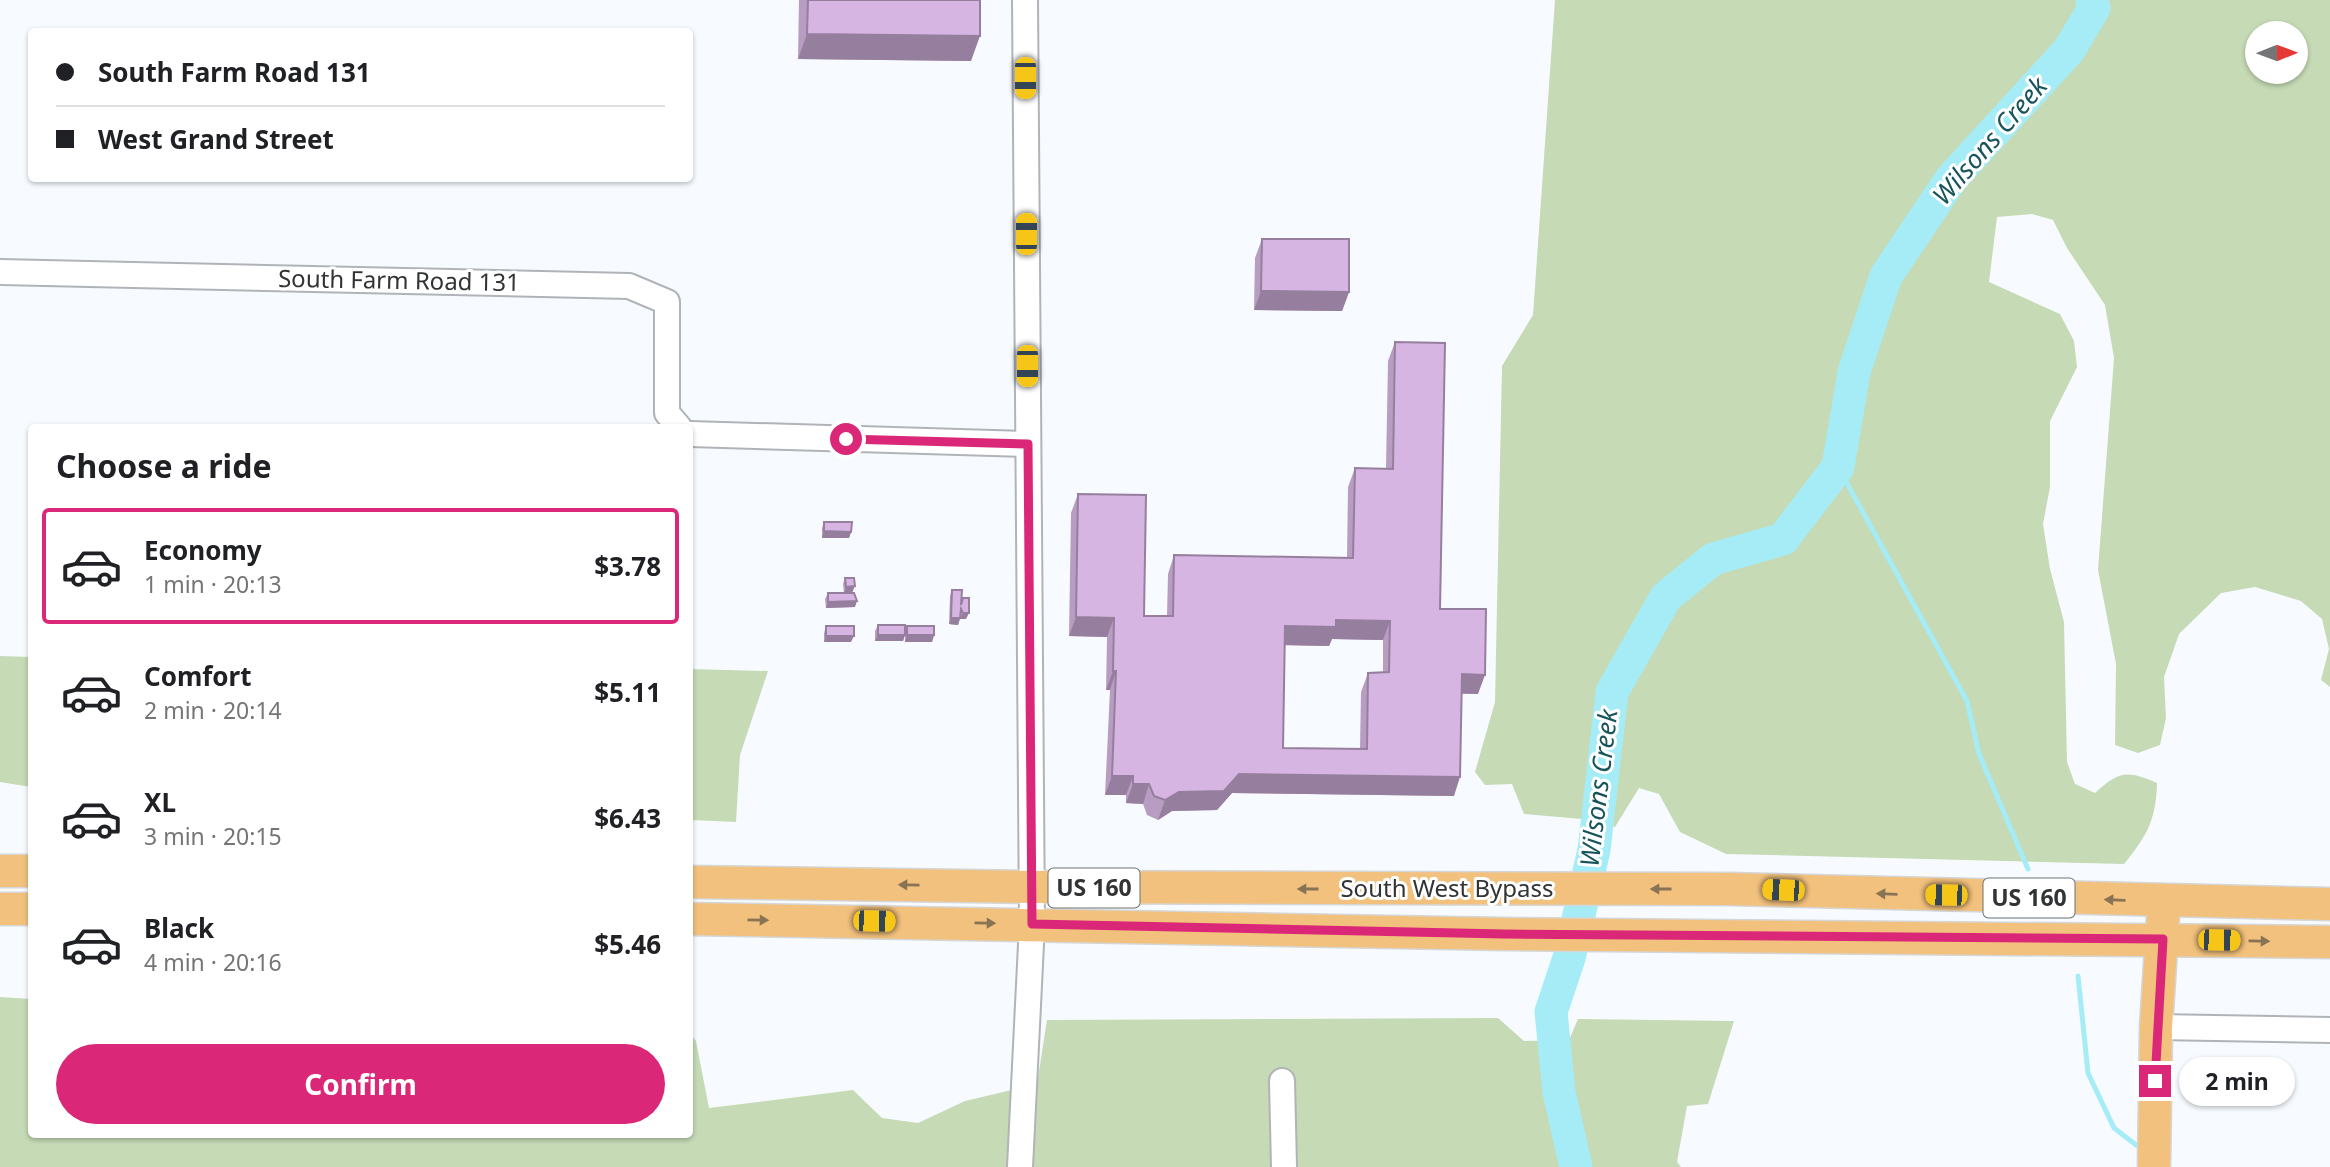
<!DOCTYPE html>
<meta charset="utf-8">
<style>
body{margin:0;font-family:"Noto Sans",sans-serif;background:#f6f6f6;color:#202124;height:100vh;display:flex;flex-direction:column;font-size:26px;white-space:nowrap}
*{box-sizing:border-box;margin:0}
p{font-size:23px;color:#757577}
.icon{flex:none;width:38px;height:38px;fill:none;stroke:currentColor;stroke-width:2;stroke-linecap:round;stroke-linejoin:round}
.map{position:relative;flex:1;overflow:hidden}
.panel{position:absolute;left:28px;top:424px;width:665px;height:714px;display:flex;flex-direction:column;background:#fff;border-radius:7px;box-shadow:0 2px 5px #0004}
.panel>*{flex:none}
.banner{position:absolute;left:28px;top:28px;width:665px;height:154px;border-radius:7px;box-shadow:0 2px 5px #0004;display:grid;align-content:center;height:154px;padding:0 28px;background:#fff}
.needle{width:46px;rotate:89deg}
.tools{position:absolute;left:2245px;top:21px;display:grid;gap:14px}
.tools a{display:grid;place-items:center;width:63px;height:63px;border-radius:50%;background:#fff;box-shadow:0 2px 5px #0004;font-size:35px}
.end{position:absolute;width:32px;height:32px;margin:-16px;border:9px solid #db2777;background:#fff;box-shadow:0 0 0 4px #fff}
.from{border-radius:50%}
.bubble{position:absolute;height:49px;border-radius:24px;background:#fff;box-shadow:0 2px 5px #0004;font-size:23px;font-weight:700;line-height:49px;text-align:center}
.car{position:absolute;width:21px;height:42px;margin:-21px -10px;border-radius:9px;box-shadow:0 0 5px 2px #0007;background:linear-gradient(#f5c518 24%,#345 0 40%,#f5c518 0 76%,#345 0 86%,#f5c518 0)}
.banner b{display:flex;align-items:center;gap:24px;height:66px;font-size:26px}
.banner b+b{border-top:2px solid #e0e0e0}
.banner i{width:18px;height:18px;background:#202124}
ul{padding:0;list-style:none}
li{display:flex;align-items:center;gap:21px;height:116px;margin:0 14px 10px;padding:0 14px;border:4px solid transparent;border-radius:7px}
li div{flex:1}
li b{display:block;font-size:26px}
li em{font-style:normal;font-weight:700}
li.selected{border-color:#db2777}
li>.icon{width:63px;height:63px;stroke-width:1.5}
h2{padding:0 28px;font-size:32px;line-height:84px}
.button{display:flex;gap:14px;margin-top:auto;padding:14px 28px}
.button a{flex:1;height:80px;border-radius:42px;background:#db2777;color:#fff;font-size:28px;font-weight:700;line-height:80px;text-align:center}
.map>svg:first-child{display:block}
.green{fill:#c5dab5;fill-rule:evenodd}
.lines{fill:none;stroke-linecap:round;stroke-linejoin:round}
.stream{stroke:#a5ecf6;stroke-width:5}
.river{stroke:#a5ecf6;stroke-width:33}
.minor-casing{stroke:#b0b4b8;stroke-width:28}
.major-casing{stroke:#d6d6d6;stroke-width:35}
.minor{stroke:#fff;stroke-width:24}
.major{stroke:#f2c17d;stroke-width:32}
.wall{fill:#b89cc2;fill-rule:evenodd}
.shaded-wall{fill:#967f9e}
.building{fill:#d6b5e2;stroke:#967f9e;stroke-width:2;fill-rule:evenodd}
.oneway{fill:#887355}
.route{stroke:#db2777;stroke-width:9}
.labels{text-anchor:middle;stroke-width:6;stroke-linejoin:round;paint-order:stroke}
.shield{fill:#fff;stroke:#6f7071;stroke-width:2}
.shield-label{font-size:23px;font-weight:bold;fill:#313334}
.street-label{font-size:24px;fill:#313334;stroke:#fff}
.water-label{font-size:26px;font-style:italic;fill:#18545c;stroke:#fff}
</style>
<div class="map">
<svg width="2330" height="1167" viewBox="0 0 2330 1167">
<rect width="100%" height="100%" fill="#f7fbff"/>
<!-- green -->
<g class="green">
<path d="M1555,0H2330V687L2321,680L2329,649L2322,619L2301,601L2255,587L2221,593L2179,634L2164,677L2166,718L2160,745L2138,753L2115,745L2116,664L2098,570L2114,358L2105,305L2067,248L2053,220L2032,214L1997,217L1989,282L2060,314L2074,341L2077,367L2050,421V487L2043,524L2050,569L2064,622L2067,762L2075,784L2095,793C2119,771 2127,770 2157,783C2156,820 2147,836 2124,864L1726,854L1680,832L1659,794L1639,788L1615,827L1582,819L1524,814L1512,784L1485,785L1475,772L1495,702L1502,366L1533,315ZM2296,33V72H2258V33Z"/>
<path d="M0,656L31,657V787L0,782Z"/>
<path d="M690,669L768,671L740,755L736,822L690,820Z"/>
<path d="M0,997L31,999L32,1134H690V1034L696,1041L709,1108L853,1090L882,1118L918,1123L965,1101L1037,1084L1047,1020L1498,1018L1524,1041L1569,1040L1578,1019L1734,1021L1708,1104L1687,1106L1677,1162L1681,1167H0Z"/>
</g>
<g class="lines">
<!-- stream -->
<g class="stream">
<path d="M1838,467L1967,701L1979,754L2028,869"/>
<path d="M2078,976L2088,1073L2114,1128L2144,1151"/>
</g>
<!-- river -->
<path class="river" d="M1576,1167L1559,1092L1551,1012L1569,958L1594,850L1612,692L1666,597L1713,559L1783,539L1838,467L1854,372L1886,276L1951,179L2069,50L2094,8L2092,0"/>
<defs>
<g id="minor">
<path d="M0,272L629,286L667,302V413L679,427"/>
<path d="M690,434L1028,444"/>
<path d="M2156,1027L2330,1030"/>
<path d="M1282,1081L1284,1167"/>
<path d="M1020,1167L1032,924L1025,0"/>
</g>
<g id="major">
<path d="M0,871H32"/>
<path d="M690,882L1031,887L1729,889L2330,904"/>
<path d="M0,909H32"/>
<path d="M690,919L1504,934L2330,942"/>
<path d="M2154,1167L2156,1027L2163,917"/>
</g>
</defs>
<!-- minor casing -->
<use href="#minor" class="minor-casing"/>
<!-- major casing -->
<use href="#major" class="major-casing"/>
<!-- minor -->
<use href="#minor" class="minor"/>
<!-- major -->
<use href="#major" class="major"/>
</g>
<!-- wall -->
<g class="wall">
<path d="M799,0H980L971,61L798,59Z"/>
<path d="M1262,239L1349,292L1342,311L1254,310L1255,258Z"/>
<path d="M1395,342L1440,609L1478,694H1462L1454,796L1232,793L1217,810L1172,811L1158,820L1147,815L1143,804L1126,803V795H1105L1110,690H1106L1107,637L1069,636L1071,513L1078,494L1144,616H1167L1168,574L1174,555L1347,558L1348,487L1355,468H1386L1388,361ZM1332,639L1383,640V672L1368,673L1361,692L1360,749L1283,748L1285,645L1329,646Z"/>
<path d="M824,522L851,532L849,538H822V528Z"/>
<path d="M845,578L852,593L855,607L826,608L825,599L828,593H844L843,584Z"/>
<path d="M952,590L961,604L966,619H960L958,625L949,624L950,596Z"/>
<path d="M878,625L905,632L907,626L934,635L932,642H905V635L903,641H875V631Z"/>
<path d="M826,626L851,642H824V633Z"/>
</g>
<!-- shaded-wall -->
<g class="shaded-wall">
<path d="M807,34L980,36L971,61L798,59Z"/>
<path d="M1261,291L1349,292L1342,311L1254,310Z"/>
<path d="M824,531L851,532L849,538H822Z"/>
<path d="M855,586L852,593H844L846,587Z"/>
<path d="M857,601L855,607L826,608L828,602Z"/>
<path d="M963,613H969L966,619H960Z"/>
<path d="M1076,617L1114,618L1107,637L1069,636Z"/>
<path d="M951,618H960L958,625L949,624Z"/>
<path d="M1336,620L1390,621L1383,640L1332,639L1329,646L1278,645L1285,626Z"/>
<path d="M878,635H905L903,641H875Z"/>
<path d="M907,635H934L932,642H905Z"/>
<path d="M826,636H854L851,642H824Z"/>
<path d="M1113,671H1116L1110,690H1106Z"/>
<path d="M1462,674L1485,675L1478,694L1455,693Z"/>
<path d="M1239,774L1460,777L1454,796L1232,793L1217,810L1172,811L1158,820L1165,800L1179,792Z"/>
<path d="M1112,776H1133L1126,795H1105Z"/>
<path d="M1133,784H1149L1143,804L1126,803Z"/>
</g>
<!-- building -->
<g class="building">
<path d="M808,0H980V36L807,34Z"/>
<path d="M1262,239H1349V292L1261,291Z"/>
<path d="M1395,342L1445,343L1440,609H1486L1485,675L1462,674L1460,777L1239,774L1224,791L1179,792L1165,800L1154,796L1149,784H1133V776H1112L1116,671H1113L1114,618L1076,617L1078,494L1146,495L1144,616H1173L1174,555L1353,558L1355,468L1393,469ZM1336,620L1390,621L1389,672L1368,673L1367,749L1283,748L1285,626L1336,627Z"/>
<path d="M824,522H852L851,532L824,531Z"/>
<path d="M845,578H854L855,586L846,587Z"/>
<path d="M952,590H962L961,605L963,598H969V613H963L961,609L960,618H951Z"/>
<path d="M828,593H854L857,601L828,602Z"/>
<rect x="878" y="625" width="27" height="10"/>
<rect x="826" y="626" width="28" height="10"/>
<rect x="907" y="626" width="27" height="9"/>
</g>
<!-- one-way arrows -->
<defs><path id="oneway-solid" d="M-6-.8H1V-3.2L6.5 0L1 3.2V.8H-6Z" transform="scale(1.75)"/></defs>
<g class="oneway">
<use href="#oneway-solid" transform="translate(909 885) rotate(-179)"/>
<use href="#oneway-solid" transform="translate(1308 889) rotate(-180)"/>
<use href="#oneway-solid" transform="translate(1661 889) rotate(180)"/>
<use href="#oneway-solid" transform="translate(1887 894) rotate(-178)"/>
<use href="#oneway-solid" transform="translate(2115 900) rotate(-178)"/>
<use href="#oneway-solid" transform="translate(758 920) rotate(1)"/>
<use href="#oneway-solid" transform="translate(985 923) rotate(1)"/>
<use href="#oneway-solid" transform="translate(2259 941) rotate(1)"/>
</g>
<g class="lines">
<!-- route -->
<path class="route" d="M846,439L1028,444L1032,924L1504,934L2163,939L2155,1081"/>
</g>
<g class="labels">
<!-- shield labels -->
<g class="shield">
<rect x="1048.5" y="868.5" width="91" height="39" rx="5"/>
<rect x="1983.5" y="878.5" width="91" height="39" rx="5"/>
</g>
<g class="shield-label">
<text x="1094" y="896">US 160</text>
<text x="2029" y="906">US 160</text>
</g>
<!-- street labels -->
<g class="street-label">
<text transform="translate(399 281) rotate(1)" y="8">South Farm Road 131</text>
<text x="1447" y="897">South West Bypass</text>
</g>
<!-- water labels -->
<g class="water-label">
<text transform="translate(1990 141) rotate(-49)" y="9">Wilsons Creek</text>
<text transform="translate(1599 788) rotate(-83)" y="9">Wilsons Creek</text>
</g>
</g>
</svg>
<div class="tools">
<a><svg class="needle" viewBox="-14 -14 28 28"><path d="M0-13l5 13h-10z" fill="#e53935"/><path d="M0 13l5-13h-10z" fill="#757577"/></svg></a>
</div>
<i class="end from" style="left:846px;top:439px"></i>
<i class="end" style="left:2155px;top:1081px"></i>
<div class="bubble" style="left:2179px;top:1057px;width:116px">2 min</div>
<i class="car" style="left:1025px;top:78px;rotate:180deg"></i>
<i class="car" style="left:1026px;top:234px;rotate:0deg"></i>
<i class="car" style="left:1027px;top:366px;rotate:180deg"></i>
<i class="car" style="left:1783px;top:890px;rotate:272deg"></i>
<i class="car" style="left:1946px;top:895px;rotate:271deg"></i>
<i class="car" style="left:874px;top:921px;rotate:91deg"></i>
<i class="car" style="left:2219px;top:940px;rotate:91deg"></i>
<div class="banner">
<b><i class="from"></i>South Farm Road 131</b>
<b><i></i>West Grand Street</b>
</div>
<section class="panel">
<h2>Choose a ride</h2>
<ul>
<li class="selected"><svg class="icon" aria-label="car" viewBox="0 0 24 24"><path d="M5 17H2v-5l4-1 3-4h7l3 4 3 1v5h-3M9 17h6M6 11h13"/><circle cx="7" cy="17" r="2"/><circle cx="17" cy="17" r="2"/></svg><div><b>Economy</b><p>1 min · 20:13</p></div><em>$3.78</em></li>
<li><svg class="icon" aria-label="car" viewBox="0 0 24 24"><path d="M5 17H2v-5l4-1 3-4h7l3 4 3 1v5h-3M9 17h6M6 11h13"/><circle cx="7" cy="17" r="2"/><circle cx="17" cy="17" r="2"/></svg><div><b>Comfort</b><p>2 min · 20:14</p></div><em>$5.11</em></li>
<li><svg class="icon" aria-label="car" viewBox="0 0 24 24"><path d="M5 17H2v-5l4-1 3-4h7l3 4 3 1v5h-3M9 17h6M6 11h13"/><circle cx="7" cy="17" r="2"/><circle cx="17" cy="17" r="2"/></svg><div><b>XL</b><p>3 min · 20:15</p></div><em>$6.43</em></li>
<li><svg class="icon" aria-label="car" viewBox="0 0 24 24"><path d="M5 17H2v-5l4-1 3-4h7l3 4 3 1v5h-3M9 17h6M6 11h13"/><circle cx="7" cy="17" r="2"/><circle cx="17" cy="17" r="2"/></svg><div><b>Black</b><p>4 min · 20:16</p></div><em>$5.46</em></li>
</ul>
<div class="button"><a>Confirm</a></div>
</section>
</div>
